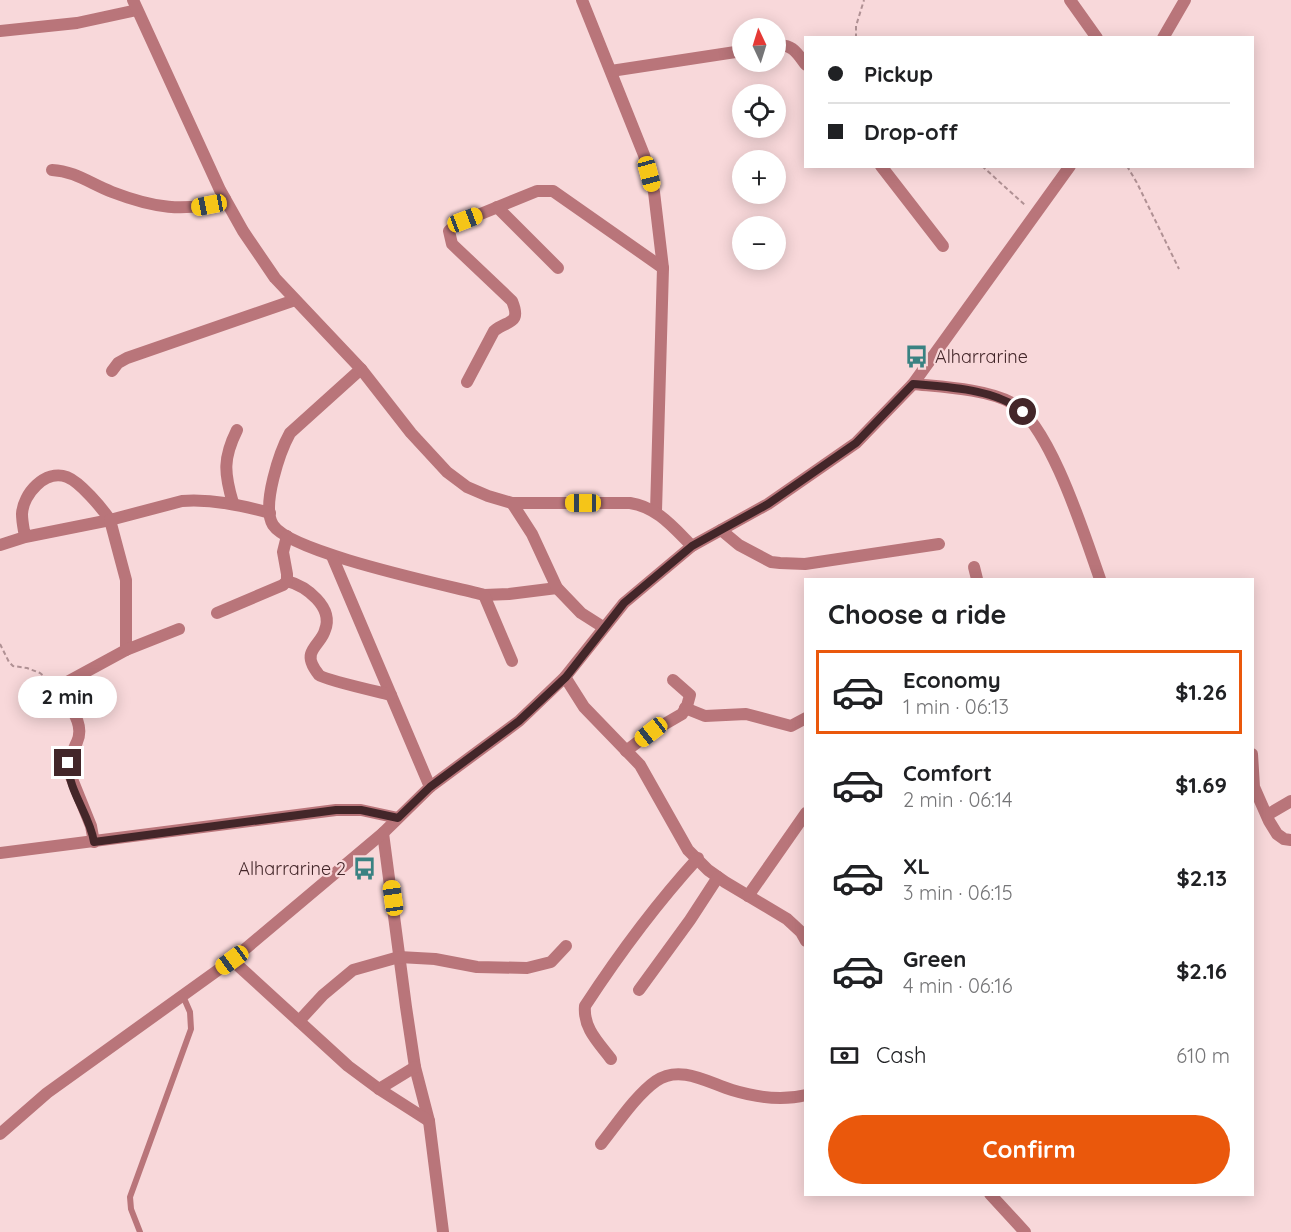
<!DOCTYPE html>
<meta charset="utf-8">
<style>
body{margin:0;font-family:Quicksand,sans-serif;background:#f2f2f2;color:#202124;height:100vh;display:flex;flex-direction:column;font-size:22px;white-space:nowrap}
*{box-sizing:border-box;margin:0}
p{font-size:20px;color:#757577}
.icon{flex:none;width:33px;height:33px;fill:none;stroke:currentColor;stroke-width:2;stroke-linecap:round;stroke-linejoin:round}
.map{position:relative;flex:1;overflow:hidden}
.sheet{position:absolute;left:804px;top:578px;width:450px;height:618px;display:flex;flex-direction:column;background:#fff;border-radius:0px;box-shadow:0 3px 15px #0003}
.sheet>*{flex:none}
.top-card{position:absolute;left:804px;top:36px;width:450px;height:132px;border-radius:0px;box-shadow:0 3px 15px #0003;display:grid;align-content:center;height:132px;padding:0 24px;background:#fff}
.needle{width:39px;rotate:356deg}
.controls{position:absolute;left:732px;top:18px;display:grid;gap:12px}
.controls a{display:grid;place-items:center;width:54px;height:54px;border-radius:50%;background:#fff;box-shadow:0 3px 15px #0003;font-size:30px}
.end{position:absolute;width:27px;height:27px;margin:-14px;border:8px solid #432629;background:#fff;box-shadow:0 0 0 3px #fff}
.from{border-radius:50%}
.bubble{position:absolute;height:42px;border-radius:21px;background:#fff;box-shadow:0 3px 15px #0003;font-size:20px;font-weight:700;line-height:42px;text-align:center}
.car{position:absolute;width:18px;height:36px;margin:-18px -9px;border-radius:8px;box-shadow:0 0 4px 2px #0007;background:linear-gradient(#f5c518 24%,#345 0 40%,#f5c518 0 76%,#345 0 86%,#f5c518 0)}
.top-card b{display:flex;align-items:center;gap:21px;height:57px;font-size:22px}
.top-card b+b{border-top:2px solid #e0e0e0}
.top-card i{width:15px;height:15px;background:#202124}
ul{padding:0;list-style:none}
li{display:flex;align-items:center;gap:18px;height:84px;margin:0 12px 9px;padding:0 12px;border:3px solid transparent;border-radius:0px}
li div{flex:1}
li b{display:block;font-size:22px}
li em{font-style:normal;font-weight:700}
li.current{border-color:#ea580c}
li>.icon{width:54px;height:54px;stroke-width:1.5}
h2{padding:0 24px;font-size:27px;line-height:72px}
.pay{display:flex;align-items:center;gap:15px;height:66px;padding:0 24px;font-size:22px}
.pay p{margin-inline-start:auto}
.button{display:flex;gap:12px;margin-top:auto;padding:12px 24px}
.button a{flex:1;height:69px;border-radius:36px;background:#ea580c;color:#fff;font-size:24px;font-weight:700;line-height:69px;text-align:center}
.map>svg:first-child{display:block}
.lines{fill:none;stroke-linecap:round;stroke-linejoin:round}
.path{stroke:#b09194;stroke-width:2;stroke-dasharray:4.5 3;stroke-linecap:butt}
.service{stroke:#b9757a;stroke-width:6}
.minor{stroke:#b9757a;stroke-width:12}
.tertiary{stroke:#b9757a;stroke-width:12}
.route{stroke:#432629;stroke-width:8}
.labels{text-anchor:middle;stroke-width:4.5;stroke-linejoin:round;paint-order:stroke}
.poi-label{font-size:18px;fill:#432629;stroke:#f8d8da;text-anchor:start}
</style>
<div class="map">
<svg width="1291" height="1232" viewBox="0 0 1291 1232">
<rect width="100%" height="100%" fill="#f8d8da"/>
<g class="lines">
<!-- path -->
<g class="path">
<path d="M856,38V26L864,0"/>
<path d="M982,166L1026,206"/>
<path d="M1127,166L1137,183L1179,269"/>
<path d="M0,644L9,662L13,666L27,668L40,673L49,680"/>
</g>
<!-- service -->
<path class="service" d="M140,1232L131,1209L130,1197L191,1029L190,1012L183,996"/>
<!-- minor -->
<g class="minor">
<path d="M582,0L644,155L654,192L663,268L656,511"/>
<path d="M1070,0L1097,38"/>
<path d="M0,31L77,23L137,10"/>
<path d="M776,46C792,43 797,53 806,65"/>
<path d="M611,71L742,51"/>
<path d="M881,166L943,246"/>
<path d="M52,170C75,171 91,184 112,192C151,207 186,214 225,199"/>
<path d="M497,207L558,268"/>
<path d="M361,369L290,433C280,451 261,506 273,525C291,553 446,585 484,595L509,594L557,588"/>
<path d="M112,371L118,363L127,358L295,300"/>
<path d="M467,382L494,331C507,320 522,325 512,301L452,244L449,231L456,224L537,191H553L663,268"/>
<path d="M913,384C942,387 987,389 1012,403C1050,424 1085,537 1100,579"/>
<path d="M233,503C224,473 223,458 237,430"/>
<path d="M512,503L532,534L557,588L581,613L603,627"/>
<path d="M721,530L739,545L771,562L780,563L805,564L939,544"/>
<path d="M0,545L25,537L110,520C102,508 80,482 67,477C45,469 23,494 22,514C22,522 24,530 25,537"/>
<path d="M332,556L430,787"/>
<path d="M974,567L977,579"/>
<path d="M287,581C306,586 334,607 325,630C323,639 313,646 311,654C309,661 315,670 319,675C325,680 379,692 391,695"/>
<path d="M484,595L512,661"/>
<path d="M217,613L283,585L287,581V574L283,552L287,536"/>
<path d="M126,650V580L110,520L182,501C213,499 240,505 270,513"/>
<path d="M565,677L584,707L640,765L688,850L708,870L725,882L787,919L801,932L806,941"/>
<path d="M685,708L705,716L746,714L791,726L806,718"/>
<path d="M626,751L651,732L682,714L687,706L690,695L673,680"/>
<path d="M1252,754L1254,787L1269,821L1277,834L1284,839L1291,840"/>
<path d="M1267,815L1291,801"/>
<path d="M383,833L406,1007L415,1067L429,1121L443,1232"/>
<path d="M94,842L91,826L68,769C68,760 73,751 77,742C86,722 67,705 58,687L126,650L179,629"/>
<path d="M0,853L336,810H361L398,818"/>
<path d="M748,896L806,813"/>
<path d="M232,960L348,1066L379,1089L429,1121"/>
<path d="M639,990L690,920L718,877"/>
<path d="M299,1021L323,995L353,970L399,957L435,959L477,967L527,968L551,962L566,946"/>
<path d="M611,1059C598,1042 583,1028 585,1006C619,954 656,904 698,858"/>
<path d="M379,1089L415,1067"/>
<path d="M601,1144C617,1124 636,1095 656,1081C680,1064 709,1083 732,1090C755,1097 782,1101 806,1095"/>
<path d="M990,1194L1025,1232"/>
</g>
<!-- tertiary -->
<g class="tertiary">
<path d="M133,0L220,190L243,231L275,278L361,369L411,433L447,472L467,487L488,496L512,503H630C657,507 673,527 692,546"/>
<path d="M1163,38L1185,0"/>
<path d="M0,1134L47,1093L232,960L383,833L430,787L519,721L565,677L624,603L692,546L768,504L856,443L913,384L1070,166"/>
</g>
</g>
<g class="lines">
<!-- route -->
<path class="route" d="M68,763C68,791 90,815 94,842L336,810H361L398,818L430,787L519,721L566,677L624,603L692,546L768,504L856,443L913,384C947,387 997,389 1023,412"/>
</g>
<!-- icons -->
<defs>
<symbol id="bus-bare" viewBox="-9 -9 18 18"><path d="M-5-6H5V4H4V6H2V4H-2V6H-4V4H-5ZM-3.5-4V0h7V-4ZM-3.5 1.2v1.5H-2V1.2ZM2 1.2v1.5H3.5V1.2Z" fill="#3a8282" stroke="#f8d8da" stroke-width="2.5" paint-order="stroke"/></symbol>
</defs>
<g fill-rule="evenodd">
<use href="#bus-bare" x="900" y="340" width="33" height="33"/>
<use href="#bus-bare" x="348" y="852" width="33" height="33"/>
</g>
<g class="labels">
<!-- poi labels -->
<g class="poi-label">
<text x="935" y="363">Alharrarine</text>
<text x="346" y="875" text-anchor="end">Alharrarine 2</text>
</g>
</g>
</svg>
<div class="controls">
<a><svg class="needle" viewBox="-14 -14 28 28"><path d="M0-13l5 13h-10z" fill="#e53935"/><path d="M0 13l5-13h-10z" fill="#757577"/></svg></a>
<a><svg class="icon" aria-label="locate" viewBox="0 0 24 24"><circle cx="12" cy="12" r="6"/><path d="M12 2v4M12 18v4M2 12h4M18 12h4"/></svg></a>
<a>+</a>
<a>−</a>
</div>
<i class="end from" style="left:1023px;top:412px"></i>
<i class="end" style="left:68px;top:763px"></i>
<div class="bubble" style="left:18px;top:676px;width:99px">2 min</div>
<i class="car" style="left:649px;top:174px;rotate:165deg"></i>
<i class="car" style="left:209px;top:205px;rotate:259deg"></i>
<i class="car" style="left:465px;top:220px;rotate:69deg"></i>
<i class="car" style="left:583px;top:503px;rotate:270deg"></i>
<i class="car" style="left:651px;top:732px;rotate:232deg"></i>
<i class="car" style="left:393px;top:898px;rotate:352deg"></i>
<i class="car" style="left:232px;top:960px;rotate:234deg"></i>
<div class="top-card">
<b><i class="from"></i>Pickup</b>
<b><i></i>Drop-off</b>
</div>
<section class="sheet">
<h2>Choose a ride</h2>
<ul>
<li class="current"><svg class="icon" aria-label="car" viewBox="0 0 24 24"><path d="M5 17H2v-5l4-1 3-4h7l3 4 3 1v5h-3M9 17h6M6 11h13"/><circle cx="7" cy="17" r="2"/><circle cx="17" cy="17" r="2"/></svg><div><b>Economy</b><p>1 min · 06:13</p></div><em>$1.26</em></li>
<li><svg class="icon" aria-label="car" viewBox="0 0 24 24"><path d="M5 17H2v-5l4-1 3-4h7l3 4 3 1v5h-3M9 17h6M6 11h13"/><circle cx="7" cy="17" r="2"/><circle cx="17" cy="17" r="2"/></svg><div><b>Comfort</b><p>2 min · 06:14</p></div><em>$1.69</em></li>
<li><svg class="icon" aria-label="car" viewBox="0 0 24 24"><path d="M5 17H2v-5l4-1 3-4h7l3 4 3 1v5h-3M9 17h6M6 11h13"/><circle cx="7" cy="17" r="2"/><circle cx="17" cy="17" r="2"/></svg><div><b>XL</b><p>3 min · 06:15</p></div><em>$2.13</em></li>
<li><svg class="icon" aria-label="car" viewBox="0 0 24 24"><path d="M5 17H2v-5l4-1 3-4h7l3 4 3 1v5h-3M9 17h6M6 11h13"/><circle cx="7" cy="17" r="2"/><circle cx="17" cy="17" r="2"/></svg><div><b>Green</b><p>4 min · 06:16</p></div><em>$2.16</em></li>
</ul>
<div class="pay"><svg class="icon" aria-label="cash" viewBox="0 0 24 24"><path d="M3 7h18v10H3z"/><circle cx="12" cy="12" r="2"/></svg>Cash<p>610 m</p></div>
<div class="button"><a>Confirm</a></div>
</section>
</div>
